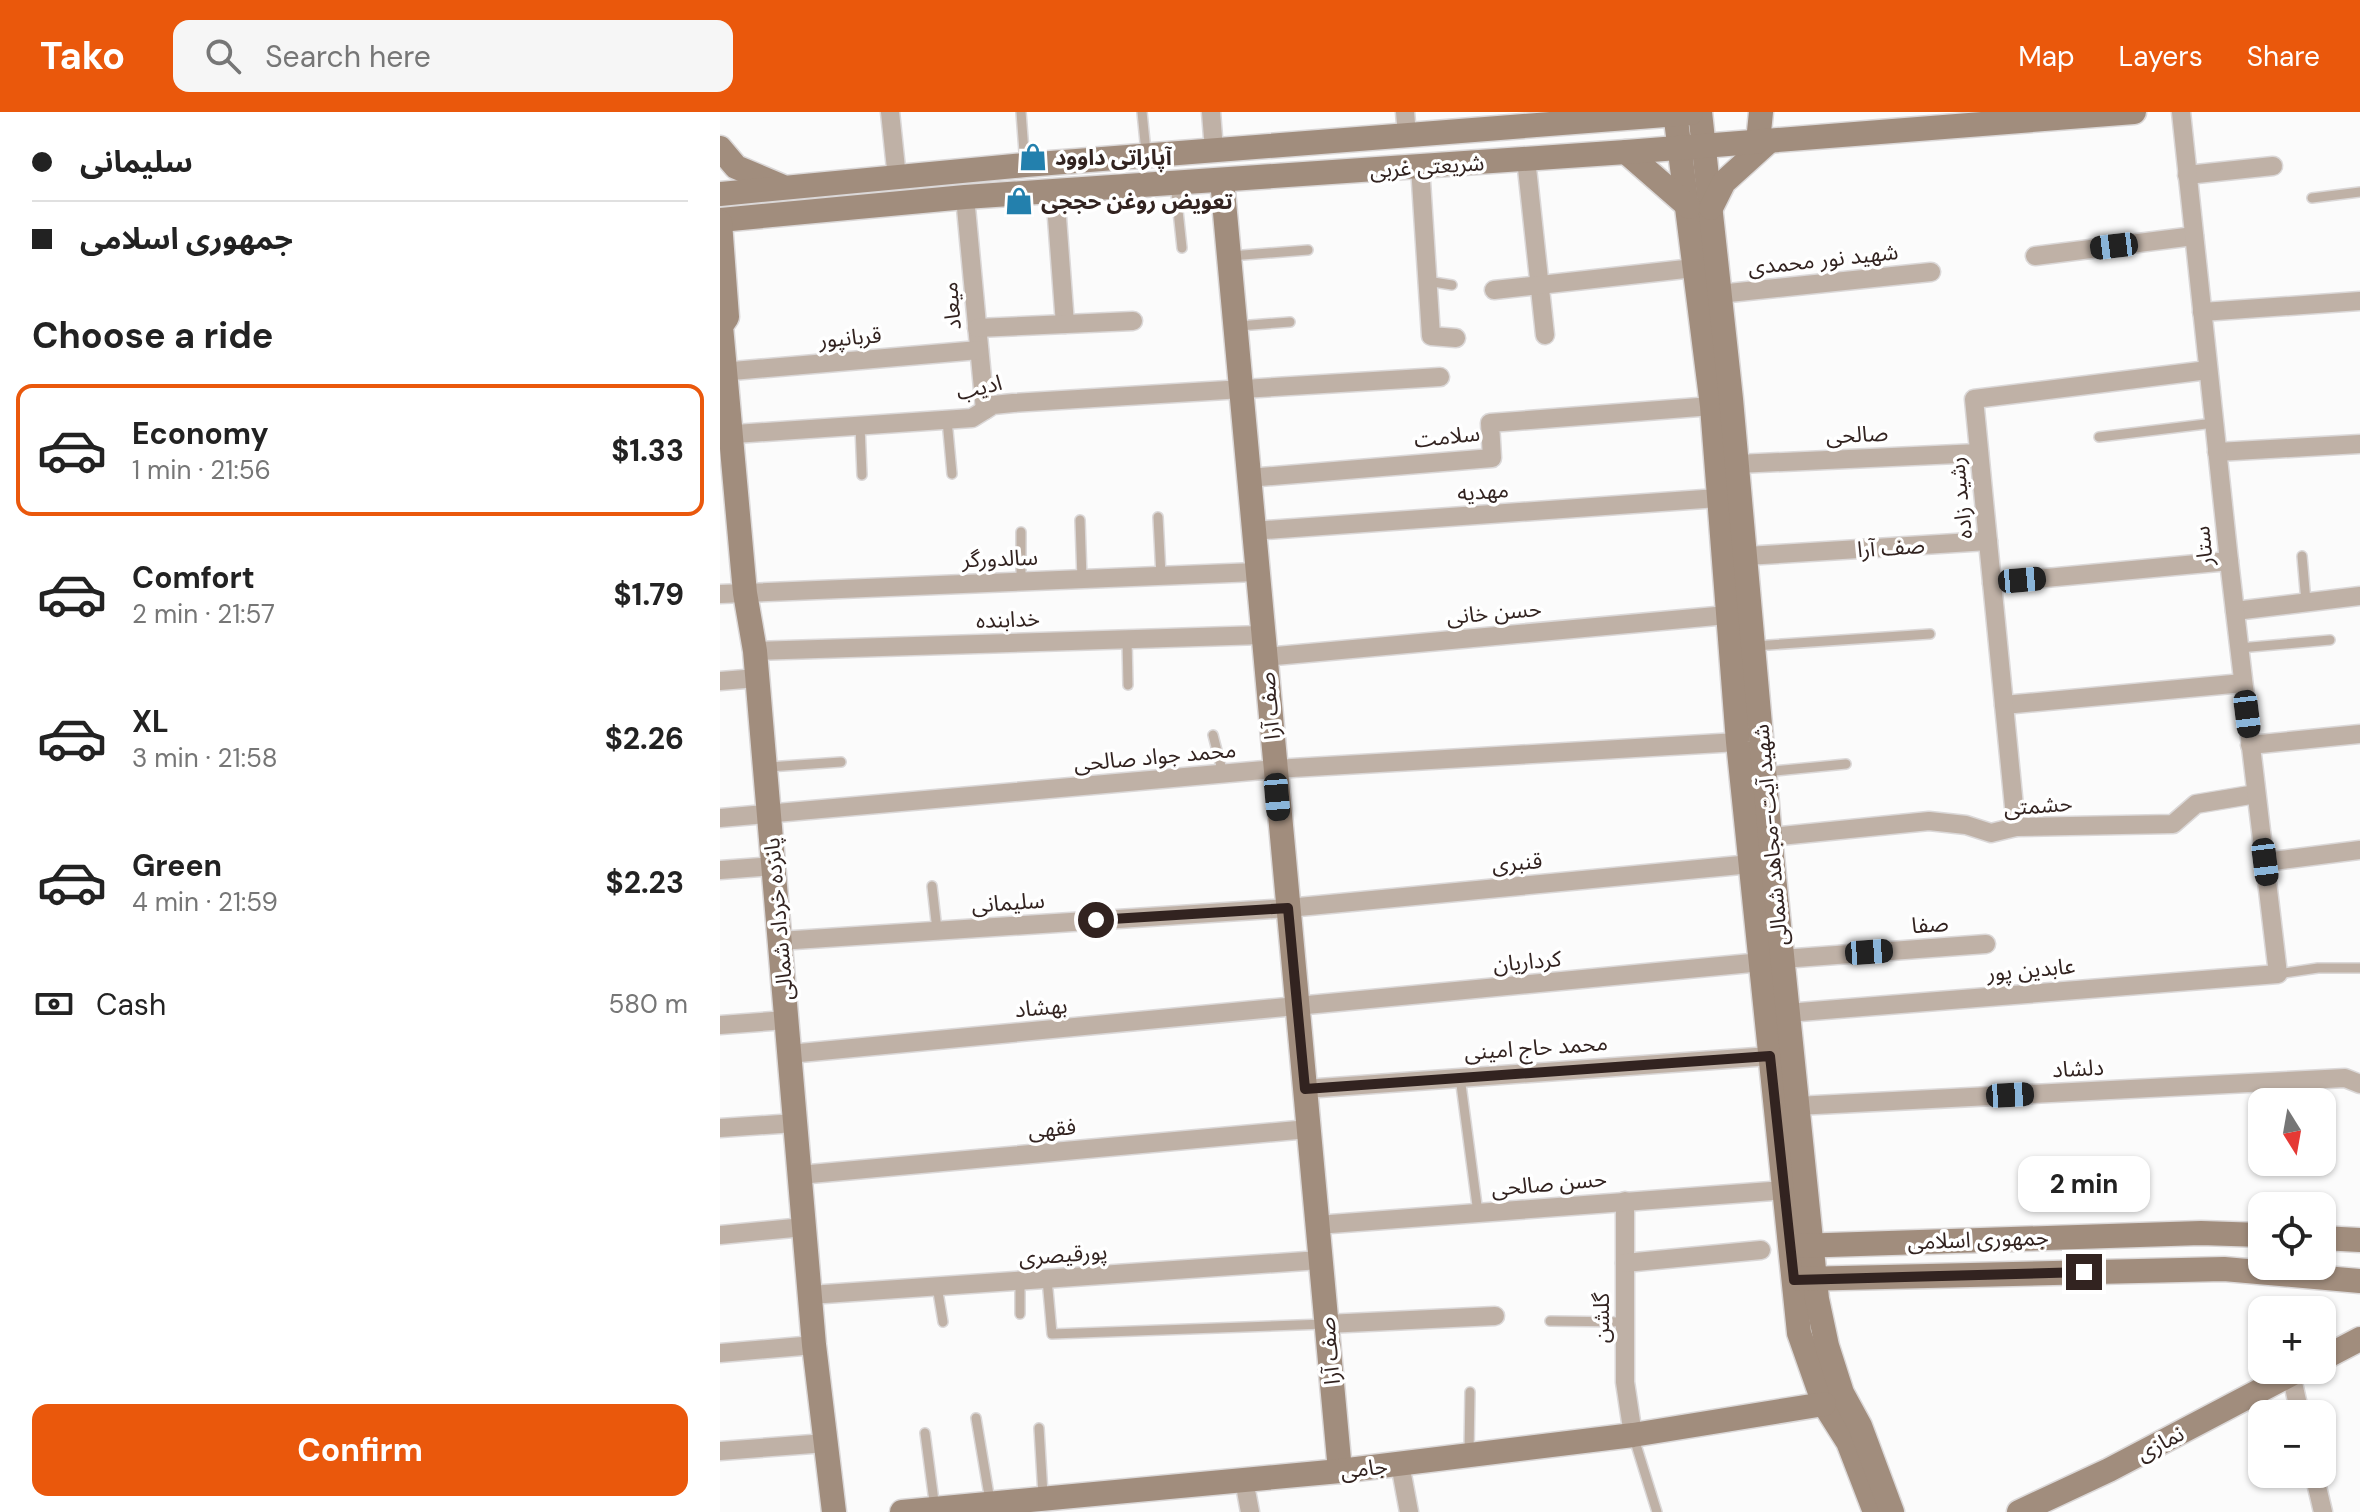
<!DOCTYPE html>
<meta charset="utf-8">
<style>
body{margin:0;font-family:"DM Sans","Noto Sans Arabic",sans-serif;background:#f6f6f6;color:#222;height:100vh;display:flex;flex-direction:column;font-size:30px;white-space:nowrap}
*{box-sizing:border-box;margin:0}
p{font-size:26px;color:#767676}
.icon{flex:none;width:44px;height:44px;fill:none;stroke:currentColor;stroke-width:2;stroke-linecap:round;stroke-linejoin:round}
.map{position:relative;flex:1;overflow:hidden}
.details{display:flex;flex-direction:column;background:#fff;width:720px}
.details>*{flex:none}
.banner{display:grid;align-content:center;height:176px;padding:0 32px;background:#fff}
.needle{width:52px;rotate:169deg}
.fabs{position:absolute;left:1528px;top:976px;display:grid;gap:16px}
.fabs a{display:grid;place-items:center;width:88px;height:88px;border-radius:16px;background:#fff;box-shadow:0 2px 6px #0004;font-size:40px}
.end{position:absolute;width:36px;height:36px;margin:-18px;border:10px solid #322320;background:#fff;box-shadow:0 0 0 4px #fff}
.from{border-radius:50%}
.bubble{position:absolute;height:56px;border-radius:16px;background:#fff;box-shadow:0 2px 6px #0004;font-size:26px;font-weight:700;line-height:56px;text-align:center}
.car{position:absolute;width:24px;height:48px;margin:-24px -12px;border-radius:10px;box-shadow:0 0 6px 2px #0007;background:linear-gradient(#222 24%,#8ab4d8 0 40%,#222 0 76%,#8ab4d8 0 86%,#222 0)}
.banner b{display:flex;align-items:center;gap:28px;height:76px;font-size:30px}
.banner b+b{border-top:2px solid #e0e0e0}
.banner i{width:20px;height:20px;background:#222}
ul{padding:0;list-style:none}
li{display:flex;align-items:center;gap:24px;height:132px;margin:0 16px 12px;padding:0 16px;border:4px solid transparent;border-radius:16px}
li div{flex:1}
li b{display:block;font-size:30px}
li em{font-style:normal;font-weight:700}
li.on{border-color:#ea580c}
li>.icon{width:72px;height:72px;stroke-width:1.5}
h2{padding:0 32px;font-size:36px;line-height:96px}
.pay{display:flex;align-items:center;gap:20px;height:88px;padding:0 32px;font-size:30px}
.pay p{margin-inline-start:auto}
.action{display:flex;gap:16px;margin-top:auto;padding:16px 32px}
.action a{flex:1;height:92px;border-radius:16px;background:#ea580c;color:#fff;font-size:32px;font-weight:700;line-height:92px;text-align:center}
header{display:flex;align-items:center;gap:48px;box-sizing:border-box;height:112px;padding:0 40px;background:#ea580c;color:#fff}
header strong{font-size:38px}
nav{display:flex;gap:44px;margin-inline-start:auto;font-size:28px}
.search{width:560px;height:72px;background:#f6f6f6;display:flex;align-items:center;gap:20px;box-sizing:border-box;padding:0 28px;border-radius:16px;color:#767676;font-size:30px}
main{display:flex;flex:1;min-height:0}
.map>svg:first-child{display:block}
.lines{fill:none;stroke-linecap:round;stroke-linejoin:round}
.lane-casing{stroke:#dbd8d8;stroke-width:12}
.street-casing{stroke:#dbd8d8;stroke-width:21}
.secondary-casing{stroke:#dbd8d8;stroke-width:27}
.lane{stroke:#bfb1a6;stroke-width:9}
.street{stroke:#bfb1a6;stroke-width:18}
.secondary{stroke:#a18d7d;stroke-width:24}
.route{stroke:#322320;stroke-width:10}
.labels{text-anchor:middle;stroke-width:7;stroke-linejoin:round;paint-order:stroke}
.poi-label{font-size:22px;font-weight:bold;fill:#322320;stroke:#fff;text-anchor:start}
.street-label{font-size:22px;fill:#322320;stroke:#fff}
</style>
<header>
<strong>Tako</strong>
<div class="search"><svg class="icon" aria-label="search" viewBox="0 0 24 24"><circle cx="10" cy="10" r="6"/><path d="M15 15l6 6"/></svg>Search here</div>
<nav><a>Map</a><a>Layers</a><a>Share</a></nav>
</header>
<main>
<section class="details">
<div class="banner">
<b><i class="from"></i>سلیمانی</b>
<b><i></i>جمهوری اسلامی</b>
</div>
<h2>Choose a ride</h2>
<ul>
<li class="on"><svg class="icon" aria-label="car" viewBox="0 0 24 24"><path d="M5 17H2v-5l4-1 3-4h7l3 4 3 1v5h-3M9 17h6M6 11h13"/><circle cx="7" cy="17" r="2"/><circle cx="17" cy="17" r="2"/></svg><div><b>Economy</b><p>1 min · 21:56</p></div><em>$1.33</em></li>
<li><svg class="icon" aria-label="car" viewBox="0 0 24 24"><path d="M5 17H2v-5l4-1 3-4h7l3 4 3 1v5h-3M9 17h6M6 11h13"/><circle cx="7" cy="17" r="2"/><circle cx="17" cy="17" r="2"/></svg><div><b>Comfort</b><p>2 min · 21:57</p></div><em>$1.79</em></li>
<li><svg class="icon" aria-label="car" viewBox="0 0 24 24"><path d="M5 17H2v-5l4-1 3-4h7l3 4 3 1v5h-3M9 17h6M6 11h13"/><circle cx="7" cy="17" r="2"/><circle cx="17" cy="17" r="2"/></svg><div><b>XL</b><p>3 min · 21:58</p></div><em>$2.26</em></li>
<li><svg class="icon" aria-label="car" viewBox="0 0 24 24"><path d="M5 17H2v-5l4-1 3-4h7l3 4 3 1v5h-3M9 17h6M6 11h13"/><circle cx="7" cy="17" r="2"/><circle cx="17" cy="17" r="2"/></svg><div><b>Green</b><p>4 min · 21:59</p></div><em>$2.23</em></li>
</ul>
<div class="pay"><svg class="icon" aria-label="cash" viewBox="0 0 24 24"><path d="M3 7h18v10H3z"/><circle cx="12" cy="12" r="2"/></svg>Cash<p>580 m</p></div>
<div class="action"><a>Confirm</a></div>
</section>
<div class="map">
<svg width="1640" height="1400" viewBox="0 0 1640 1400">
<rect width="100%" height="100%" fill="#fbfbfb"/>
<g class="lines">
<defs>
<g id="lane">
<path d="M301,0L305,53"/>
<path d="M422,0L426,40"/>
<path d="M455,71L462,136"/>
<path d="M1592,86L1640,80"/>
<path d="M510,144L588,138"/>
<path d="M707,169L732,173"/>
<path d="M518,214L570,210"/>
<path d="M227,308L232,362"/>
<path d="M140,314L142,363"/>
<path d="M1379,325L1494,311"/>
<path d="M438,405L441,464"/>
<path d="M360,408L362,467"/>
<path d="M301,420V469"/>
<path d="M1582,444L1586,490"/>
<path d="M407,528L408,573"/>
<path d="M1034,534L1210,522"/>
<path d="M1519,536L1610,528"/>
<path d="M493,623L503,662"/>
<path d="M48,655L121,650"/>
<path d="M1044,660L1126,652"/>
<path d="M212,774L217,818"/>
<path d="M1558,862L1598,856H1640"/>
<path d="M740,965L758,1101"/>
<path d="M327,1167L332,1222L605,1212"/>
<path d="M300,1169V1202"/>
<path d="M217,1174L223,1210"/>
<path d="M830,1209L905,1210"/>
<path d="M256,1306L270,1389"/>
<path d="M319,1316L323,1383"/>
<path d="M205,1321L215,1397"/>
<path d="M913,1323L937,1400"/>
<path d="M749,1340L750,1280"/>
</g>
<g id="street">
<path d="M170,0L177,66"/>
<path d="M491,0L494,38"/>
<path d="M685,0L687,23"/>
<path d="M806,47L825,223"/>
<path d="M700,54L711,224L736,226"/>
<path d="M1467,63L1553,54"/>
<path d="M335,79L345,212"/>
<path d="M245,85L265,298"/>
<path d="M1315,144L1474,124"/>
<path d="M774,178L974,156"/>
<path d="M999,182L1211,160"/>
<path d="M1482,200L1640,189"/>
<path d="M257,216L413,209"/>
<path d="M0,260L259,238"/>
<path d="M0,323L252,306L273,293L293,291L720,265"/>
<path d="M1497,340L1640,332"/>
<path d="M1017,352L1259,341"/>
<path d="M528,366L772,346L770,311L992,294"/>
<path d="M532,419L998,386"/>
<path d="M1026,444L1268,429"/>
<path d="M1272,471L1509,449"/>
<path d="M0,482L536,460"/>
<path d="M1515,499L1640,484"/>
<path d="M35,539L542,523"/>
<path d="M544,545L1007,503"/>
<path d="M0,569L37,566"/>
<path d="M1284,593L1523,571"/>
<path d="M1530,633L1640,622"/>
<path d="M0,706L555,657L1018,630"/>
<path d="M1296,715L1254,287L1488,258"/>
<path d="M1050,725L1209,709L1246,713L1271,721L1296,715L1453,712L1476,692L1536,682"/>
<path d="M1545,750L1640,738"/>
<path d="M0,758L53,754"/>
<path d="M59,829L568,796L1031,752"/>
<path d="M1062,847L1266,832"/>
<path d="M1067,901L1558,862L1509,449L1461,0"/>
<path d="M0,913L66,908"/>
<path d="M69,942L1042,850"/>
<path d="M585,977L1050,944"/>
<path d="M1076,994L1625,966L1640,972"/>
<path d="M0,1016L75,1011"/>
<path d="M79,1063L588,1017"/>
<path d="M905,1089V1270L913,1323"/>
<path d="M597,1113L1065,1078"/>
<path d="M0,1123L84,1115"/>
<path d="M905,1151L1041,1138"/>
<path d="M90,1183L600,1148"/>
<path d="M606,1212L775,1204"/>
<path d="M0,1241L94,1233"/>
<path d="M1571,1262L1580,1302"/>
<path d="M0,1339L106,1331"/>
<path d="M680,1352L689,1400"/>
<path d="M1594,1362L1603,1400"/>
<path d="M524,1368L530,1400"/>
</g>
<g id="secondary">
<path d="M955,0L992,294L1018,630L1079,1221L1104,1292L1128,1330L1155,1400"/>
<path d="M980,0L1011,287L1050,725L1097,1187L1107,1234L1122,1281L1140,1314L1172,1400"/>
<path d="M0,36L16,55L61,74"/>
<path d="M906,40L969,95"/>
<path d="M502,68L620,1359"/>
<path d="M0,82L305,53L971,1"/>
<path d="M991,96L1004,70L1047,31L1039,20L1041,0"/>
<path d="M0,108L245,85L906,40C1075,26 1245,14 1414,0"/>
<path d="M0,110L7,205L1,214L25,481L35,539L94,1233L114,1400"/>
<path d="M1602,1126L1640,1128"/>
<path d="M1077,1134L1481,1121L1542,1123"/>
<path d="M1080,1167L1504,1157L1640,1169"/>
<path d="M1602,1247L1640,1227"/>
<path d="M182,1400L620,1359L913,1323L1104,1292"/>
<path d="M1299,1400L1389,1358L1579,1258"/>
</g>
</defs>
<!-- lane casing -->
<use href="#lane" class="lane-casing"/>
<!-- street casing -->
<use href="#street" class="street-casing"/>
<!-- secondary casing -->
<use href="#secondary" class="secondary-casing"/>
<!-- lane -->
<use href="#lane" class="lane"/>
<!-- street -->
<use href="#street" class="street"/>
<!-- secondary -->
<use href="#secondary" class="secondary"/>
</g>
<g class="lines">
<!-- route -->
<path class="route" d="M376,808L568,796L585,977L1050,944L1074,1168L1364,1160"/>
</g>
<!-- icons -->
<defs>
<symbol id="shop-bare" viewBox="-9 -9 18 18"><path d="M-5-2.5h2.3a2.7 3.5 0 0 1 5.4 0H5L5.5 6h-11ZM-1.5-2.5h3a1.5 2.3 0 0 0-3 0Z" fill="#2380ad" stroke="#fff" stroke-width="2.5" paint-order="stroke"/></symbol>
</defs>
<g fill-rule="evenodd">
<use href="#shop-bare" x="293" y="25" width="40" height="40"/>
<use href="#shop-bare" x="279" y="69" width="40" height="40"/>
</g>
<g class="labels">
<!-- poi labels -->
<g class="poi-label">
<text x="335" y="53">آپاراتی داوود</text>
<text x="321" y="97">تعویض روغن حججی</text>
</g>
<!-- street labels -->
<g class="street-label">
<text transform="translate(707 54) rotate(-4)" y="8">شریعتی غربی</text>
<text transform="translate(1103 147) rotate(-6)" y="8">شهید نور محمدی</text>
<text transform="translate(231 194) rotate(-95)" y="8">میعاد</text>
<text transform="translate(130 225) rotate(-5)" y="8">قربانپور</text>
<text transform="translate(259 275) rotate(-14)" y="8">ادیب</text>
<text transform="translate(1137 322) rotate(-3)" y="8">صالحی</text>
<text transform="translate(727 324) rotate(-6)" y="8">سلامت</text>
<text transform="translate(763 379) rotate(-4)" y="8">مهدیه</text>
<text transform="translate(1240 386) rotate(-96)" y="8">رشید زاده</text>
<text transform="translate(1483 434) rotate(-96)" y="8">ستار</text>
<text transform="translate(1171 435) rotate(-4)" y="8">صف آرا</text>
<text transform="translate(280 446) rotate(-2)" y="8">سالدورگر</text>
<text transform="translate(774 500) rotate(-5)" y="8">حسن خانی</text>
<text transform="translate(288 507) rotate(-2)" y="8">خدابنده</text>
<text transform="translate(549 594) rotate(-95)" y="8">صف آرا</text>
<text transform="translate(435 644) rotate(-5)" y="8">محمد جواد صالحی</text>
<text transform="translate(1318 693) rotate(-4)" y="8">حشمتی</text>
<text transform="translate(1050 723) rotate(-95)" y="8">شهید آیت-مجاهد شمالی</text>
<text transform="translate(797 750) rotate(-5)" y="8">قنبری</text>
<text transform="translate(288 790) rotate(-4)" y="8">سلیمانی</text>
<text transform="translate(58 807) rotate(-95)" y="8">پانزده خرداد شمالی</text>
<text transform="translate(1210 812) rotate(-4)" y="8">صفا</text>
<text transform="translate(807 849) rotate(-5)" y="8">کرداریان</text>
<text transform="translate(1311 857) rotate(-5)" y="8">عابدین پور</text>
<text transform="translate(321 895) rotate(-5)" y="8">بهشاد</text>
<text transform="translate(816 935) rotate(-4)" y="8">محمد حاج امینی</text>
<text transform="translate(1358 956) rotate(-3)" y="8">دلشاد</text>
<text transform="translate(332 1016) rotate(-5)" y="8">فقهی</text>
<text transform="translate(829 1071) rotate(-5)" y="8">حسن صالحی</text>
<text transform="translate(1258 1127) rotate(-2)" y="8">جمهوری اسلامی</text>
<text transform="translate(343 1142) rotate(-4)" y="8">پورقیصری</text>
<text transform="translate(881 1206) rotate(-90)" y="8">گلشن</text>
<text transform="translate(609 1239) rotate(-95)" y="8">صف آرا</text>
<text transform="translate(1440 1331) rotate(-28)" y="8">نمازی</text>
<text transform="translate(644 1356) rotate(-7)" y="8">جامی</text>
</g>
</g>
</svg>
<div class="fabs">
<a><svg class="needle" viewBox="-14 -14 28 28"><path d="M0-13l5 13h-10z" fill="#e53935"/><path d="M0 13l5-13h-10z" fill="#767676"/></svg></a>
<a><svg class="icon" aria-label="locate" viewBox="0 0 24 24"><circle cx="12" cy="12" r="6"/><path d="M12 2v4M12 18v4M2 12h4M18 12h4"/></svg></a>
<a>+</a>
<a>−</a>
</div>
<i class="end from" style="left:376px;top:808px"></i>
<i class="end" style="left:1364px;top:1160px"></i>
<div class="bubble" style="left:1298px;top:1044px;width:132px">2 min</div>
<i class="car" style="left:1394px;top:134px;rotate:263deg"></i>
<i class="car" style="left:1302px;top:468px;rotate:85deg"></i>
<i class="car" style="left:1527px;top:602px;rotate:173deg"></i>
<i class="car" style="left:557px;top:685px;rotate:175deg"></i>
<i class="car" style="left:1545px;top:750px;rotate:173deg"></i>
<i class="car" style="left:1149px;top:840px;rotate:86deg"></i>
<i class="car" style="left:1290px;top:983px;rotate:87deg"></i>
</div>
</main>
